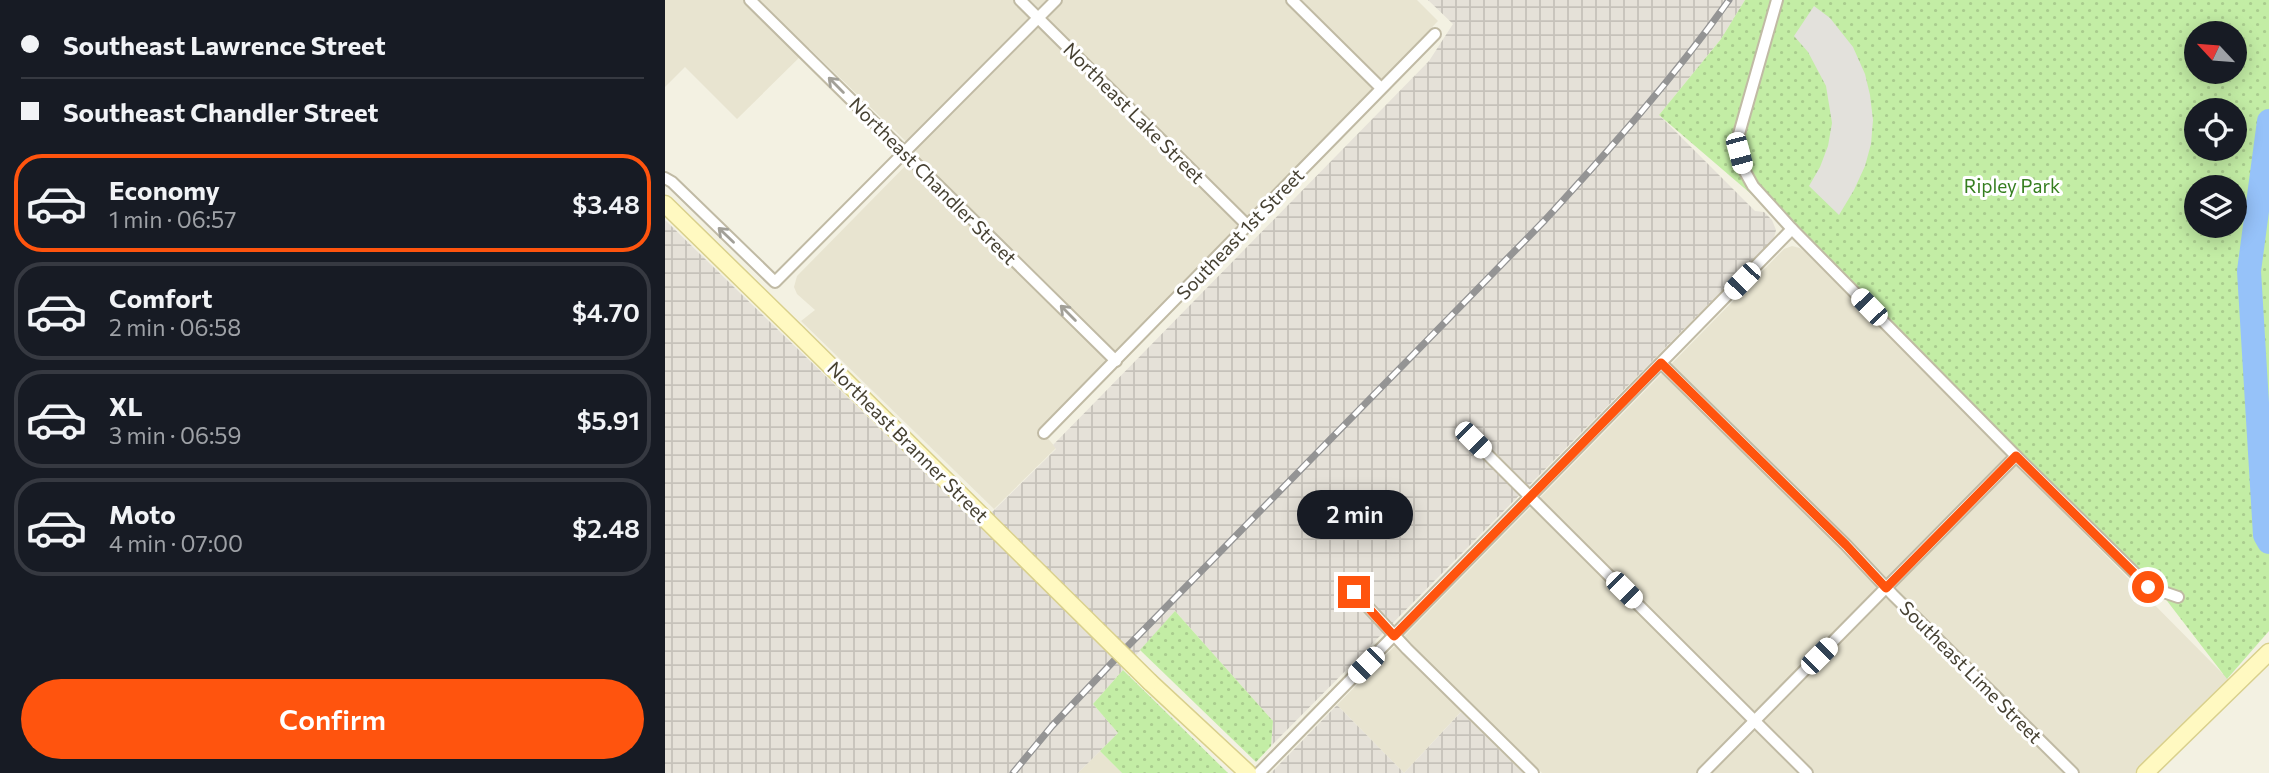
<!DOCTYPE html>
<meta charset="utf-8">
<style>
body{margin:0;font-family:Commissioner,sans-serif;background:#20242c;color:#f1f3f6;height:100vh;display:flex;flex-direction:column;font-size:26px;white-space:nowrap}
*{box-sizing:border-box;margin:0}
p{font-size:23px;color:#9ea1a6}
.icon{flex:none;width:38px;height:38px;fill:none;stroke:currentColor;stroke-width:2;stroke-linecap:round;stroke-linejoin:round}
.map{position:relative;flex:1;overflow:hidden}
.sheet{display:flex;flex-direction:column;background:#171b24;width:665px}
.sheet>*{flex:none}
.top-card{display:grid;align-content:center;height:154px;padding:0 21px;background:#171b24}
.needle{width:46px;rotate:296deg}
.fabs{position:absolute;left:1519px;top:21px;display:grid;gap:14px}
.fabs a{display:grid;place-items:center;width:63px;height:63px;border-radius:50%;background:#171b24;box-shadow:0 4px 18px #0003;font-size:35px}
.end{position:absolute;width:32px;height:32px;margin:-16px;border:9px solid #ff540e;background:#fff;box-shadow:0 0 0 4px #fff}
.from{border-radius:50%}
.bubble{position:absolute;height:49px;border-radius:24px;background:#171b24;box-shadow:0 4px 18px #0003;font-size:23px;font-weight:600;line-height:49px;text-align:center}
.car{position:absolute;width:21px;height:42px;margin:-21px -10px;border-radius:9px;box-shadow:0 0 5px 2px #0007;background:linear-gradient(#fff 24%,#345 0 40%,#fff 0 76%,#345 0 86%,#fff 0)}
.top-card b{display:flex;align-items:center;gap:24px;height:66px;font-size:26px}
.top-card b+b{border-top:2px solid #363941}
.top-card i{width:18px;height:18px;background:#f1f3f6}
ul{padding:0;list-style:none}
li{display:flex;align-items:center;gap:21px;height:98px;margin:0 14px 10px;padding:0 7px;border:4px solid #363941;border-radius:28px}
li div{flex:1}
li b{display:block;font-size:26px}
li em{font-style:normal;font-weight:600}
li.selected{border-color:#ff540e}
li>.icon{width:63px;height:63px;stroke-width:1.5}
.primary-button{display:flex;gap:14px;margin-top:auto;padding:14px 21px}
.primary-button a{flex:1;height:80px;border-radius:42px;background:#ff540e;color:#fff;font-size:28px;font-weight:600;line-height:80px;text-align:center}
main{display:flex;flex:1;min-height:0}
.map>svg:first-child{display:block}
.residential{fill:#e8e4d0}
.industrial{fill:url(#industrial-grid)}
.grass{fill:url(#grass-dots);fill-rule:evenodd}
.parking{fill:#e3e1dc}
.lines{fill:none;stroke-linecap:round;stroke-linejoin:round}
.river{stroke:#96c2f9;stroke-width:24}
.street-casing{stroke:#c0baa4;stroke-width:14}
.secondary-casing{stroke:#d9d08c;stroke-width:19}
.street{stroke:#fff;stroke-width:10}
.secondary{stroke:#fff9c1;stroke-width:16}
.rail-casing{stroke:#949494;stroke-width:7}
.rail{stroke:#fff;stroke-width:4.5;stroke-dasharray:13;stroke-linecap:butt}
.secondary-bridge-casing{stroke:#d9d08c;stroke-width:19;stroke-linecap:butt}
.secondary-bridge{stroke:#fff9c1;stroke-width:16}
.oneway{stroke:#a2a098}
.route{stroke:#ff540e;stroke-width:9}
.labels{text-anchor:middle;stroke-width:6;stroke-linejoin:round;paint-order:stroke}
.street-label{font-size:19px;fill:#464132;stroke:#fff}
.park-label{font-size:19px;fill:#357e1f;stroke:#fff}
</style>
<main>
<section class="sheet">
<div class="top-card">
<b><i class="from"></i>Southeast Lawrence Street</b>
<b><i></i>Southeast Chandler Street</b>
</div>
<ul>
<li class="selected"><svg class="icon" aria-label="car" viewBox="0 0 24 24"><path d="M5 17H2v-5l4-1 3-4h7l3 4 3 1v5h-3M9 17h6M6 11h13"/><circle cx="7" cy="17" r="2"/><circle cx="17" cy="17" r="2"/></svg><div><b>Economy</b><p>1 min · 06:57</p></div><em>$3.48</em></li>
<li><svg class="icon" aria-label="car" viewBox="0 0 24 24"><path d="M5 17H2v-5l4-1 3-4h7l3 4 3 1v5h-3M9 17h6M6 11h13"/><circle cx="7" cy="17" r="2"/><circle cx="17" cy="17" r="2"/></svg><div><b>Comfort</b><p>2 min · 06:58</p></div><em>$4.70</em></li>
<li><svg class="icon" aria-label="car" viewBox="0 0 24 24"><path d="M5 17H2v-5l4-1 3-4h7l3 4 3 1v5h-3M9 17h6M6 11h13"/><circle cx="7" cy="17" r="2"/><circle cx="17" cy="17" r="2"/></svg><div><b>XL</b><p>3 min · 06:59</p></div><em>$5.91</em></li>
<li><svg class="icon" aria-label="car" viewBox="0 0 24 24"><path d="M5 17H2v-5l4-1 3-4h7l3 4 3 1v5h-3M9 17h6M6 11h13"/><circle cx="7" cy="17" r="2"/><circle cx="17" cy="17" r="2"/></svg><div><b>Moto</b><p>4 min · 07:00</p></div><em>$2.48</em></li>
</ul>
<div class="primary-button"><a>Confirm</a></div>
</section>
<div class="map">
<svg width="1604" height="773" viewBox="0 0 1604 773">
<defs>
<pattern id="industrial-grid" width="8" height="8" patternUnits="userSpaceOnUse" patternTransform="scale(1.75)"><rect width="8" height="8" fill="#e5e1d8"/><path d="M0 4h8M4 0v8" fill="none" stroke="#c6c2ba"/></pattern>
<pattern id="grass-dots" width="8" height="8" patternUnits="userSpaceOnUse" patternTransform="scale(1.75)"><rect width="8" height="8" fill="#c3eda5"/><path d="M2 2h.1M6 6h.1" fill="none" stroke="#a9cc8e" stroke-width="1.8" stroke-linecap="round"/></pattern>
</defs>
<rect width="100%" height="100%" fill="#f3f1e2"/>
<!-- residential -->
<g class="residential">
<path d="M0,0H752L773,21L592,209L375,429L391,448L329,509L136,321L150,310L132,294L129,287L132,276L253,153L144,48L72,119L20,67L0,87Z"/>
<path d="M1127,246L1135,248L1142,254L1564,680L1470,773H877L805,702L739,773L672,705L1119,249Z"/>
<path d="M435,751L457,773H413Z"/>
</g>
<!-- industrial -->
<g class="industrial">
<path d="M763,0H1080L1056,39L994,115L1090,211L1099,212L1107,220L1111,230L1109,238L606,746L608,721L510,611L428,704L453,733L413,773H0V220L314,525L391,449L388,445L764,61L788,24Z"/>
<path d="M672,705L739,773L796,712L858,773H606Z"/>
</g>
<!-- grass -->
<g class="grass">
<path d="M1080,0H1604V631L1562,679L1496,593L1127,229L994,115L1056,39ZM1531,33H1570V72H1531ZM1531,110H1570V149H1531ZM1531,187H1570V226H1531Z"/>
<path d="M510,611L608,721L606,746L591,762L475,650Z"/>
<path d="M458,670L563,773H457L435,751L453,733L428,704Z"/>
</g>
<!-- parking -->
<path class="parking" d="M1149,6L1165,18L1188,47L1200,74L1205,95L1208,120L1206,144L1200,166L1189,190L1174,215L1144,186L1155,167L1163,146L1167,123L1161,86L1143,52L1129,36Z"/>
<g class="lines">
<!-- river -->
<path class="river" d="M1604,121L1584,271L1600,535L1604,542"/>
<defs>
<g id="street">
<path d="M85,0L451,361"/>
<path d="M355,0L583,226"/>
<path d="M627,0L716,88"/>
<path d="M1112,0L1074,134V153L1078,168L1088,186L1127,229L1351,456L1484,587L1513,597"/>
<path d="M0,178L7,182L110,282L391,0"/>
<path d="M996,363L1181,545L1228,595L1408,773"/>
<path d="M379,433L770,34"/>
<path d="M808,440L1142,773"/>
<path d="M689,592L742,649L868,773"/>
<path d="M594,773L1127,229"/>
<path d="M1038,773L1351,456"/>
</g>
<g id="secondary">
<path d="M0,204L132,333"/>
<path d="M485,682L583,773"/>
<path d="M1480,773L1604,652"/>
</g>
</defs>
<!-- street casing -->
<use href="#street" class="street-casing"/>
<!-- secondary casing -->
<use href="#secondary" class="secondary-casing"/>
<!-- street -->
<use href="#street" class="street"/>
<!-- secondary -->
<use href="#secondary" class="secondary"/>
<defs>
<path id="rail" d="M348,773L387,726L460,649L880,220C946,148 1007,80 1064,0"/>
</defs>
<!-- rail casing -->
<use href="#rail" class="rail-casing"/>
<!-- rail -->
<use href="#rail" class="rail"/>
<defs>
<path id="secondary-bridge" d="M132,333L485,682"/>
</defs>
<!-- secondary-bridge casing -->
<use href="#secondary-bridge" class="secondary-bridge-casing"/>
<!-- secondary-bridge -->
<use href="#secondary-bridge" class="secondary-bridge"/>
</g>
<!-- one-way arrows -->
<defs><path id="oneway-shaft" d="M-6 0H5M1.5-3L5.5 0L1.5 3" fill="none" stroke-width="1.6" stroke-linecap="round" stroke-linejoin="round" transform="scale(1.75)"/></defs>
<g class="oneway">
<use href="#oneway-shaft" transform="translate(171 85) rotate(-135)"/>
<use href="#oneway-shaft" transform="translate(61 235) rotate(-136)"/>
<use href="#oneway-shaft" transform="translate(403 313) rotate(-135)"/>
</g>
<g class="lines">
<!-- route -->
<path class="route" d="M689,592L729,636L996,363L1181,545L1221,588L1351,456L1483,587"/>
</g>
<g class="labels">
<!-- street labels -->
<g class="street-label">
<text transform="translate(469 113) rotate(45)" y="7">Northeast Lake Street</text>
<text transform="translate(268 181) rotate(45)" y="7">Northeast Chandler Street</text>
<text transform="translate(575 234) rotate(-46)" y="7">Southeast 1st Street</text>
<text transform="translate(243 442) rotate(45)" y="7">Northeast Branner Street</text>
<text transform="translate(1306 672) rotate(45)" y="7">Southeast Lime Street</text>
</g>
<!-- park labels -->
<g class="park-label">
<text x="1347" y="193">Ripley Park</text>
</g>
</g>
</svg>
<div class="fabs">
<a><svg class="needle" viewBox="-14 -14 28 28"><path d="M0-13l5 13h-10z" fill="#e53935"/><path d="M0 13l5-13h-10z" fill="#9ea1a6"/></svg></a>
<a><svg class="icon" aria-label="locate" viewBox="0 0 24 24"><circle cx="12" cy="12" r="6"/><path d="M12 2v4M12 18v4M2 12h4M18 12h4"/></svg></a>
<a><svg class="icon" aria-label="layers" viewBox="0 0 24 24"><path d="M12 4l9 5-9 5-9-5zM3 14l9 5 9-5"/></svg></a>
</div>
<i class="end from" style="left:1483px;top:587px"></i>
<i class="end" style="left:689px;top:592px"></i>
<div class="bubble" style="left:632px;top:490px;width:116px">2 min</div>
<i class="car" style="left:1074px;top:153px;rotate:165deg"></i>
<i class="car" style="left:1077px;top:281px;rotate:224deg"></i>
<i class="car" style="left:1204px;top:307px;rotate:316deg"></i>
<i class="car" style="left:808px;top:440px;rotate:135deg"></i>
<i class="car" style="left:959px;top:590px;rotate:135deg"></i>
<i class="car" style="left:1154px;top:656px;rotate:45deg"></i>
<i class="car" style="left:701px;top:665px;rotate:225deg"></i>
</div>
</main>
